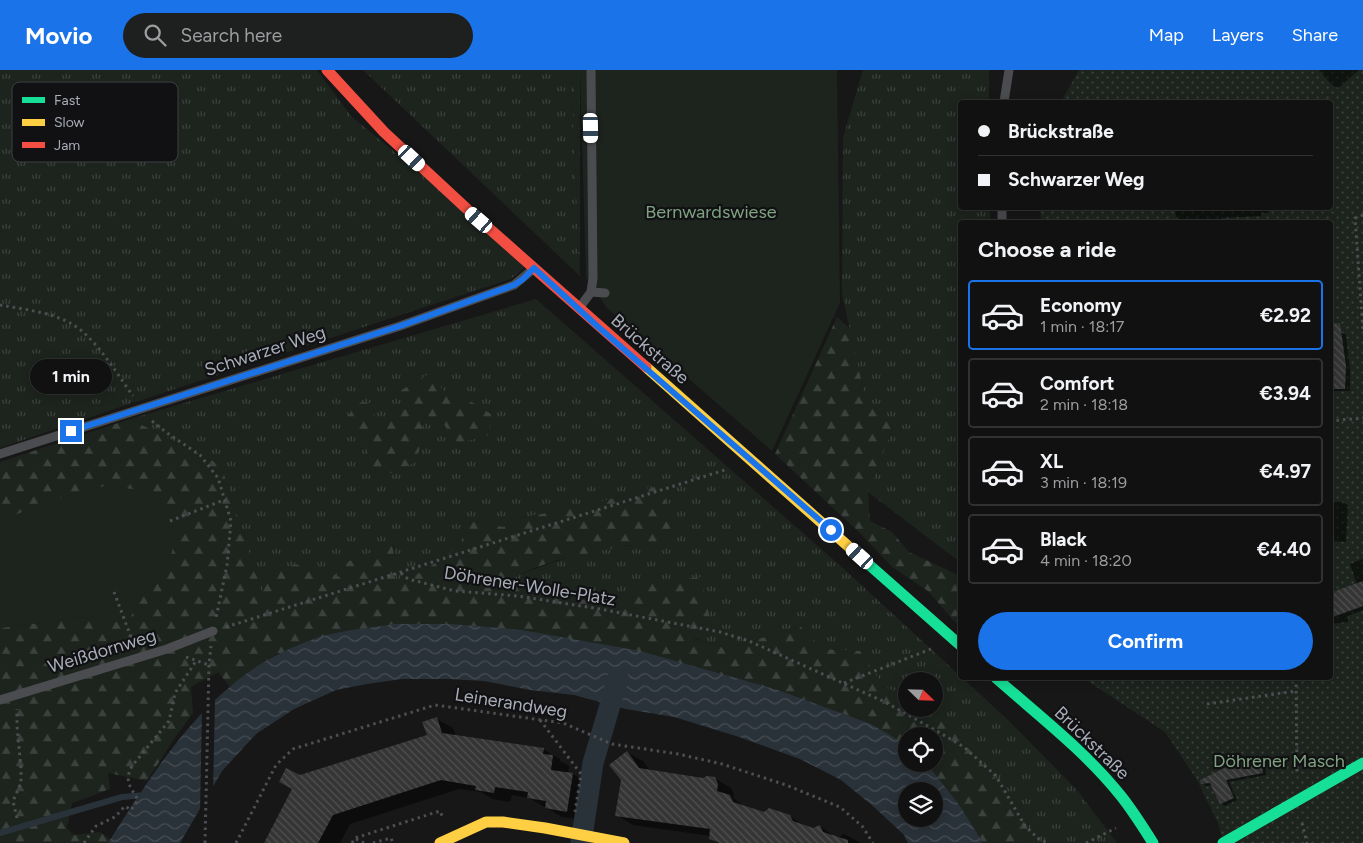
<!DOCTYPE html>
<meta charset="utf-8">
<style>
body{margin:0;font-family:Figtree,sans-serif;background:#1e1f1f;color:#f1f3f6;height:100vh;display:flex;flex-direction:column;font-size:19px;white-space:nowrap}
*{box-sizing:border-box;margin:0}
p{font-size:16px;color:#9c9d9f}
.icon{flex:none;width:28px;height:28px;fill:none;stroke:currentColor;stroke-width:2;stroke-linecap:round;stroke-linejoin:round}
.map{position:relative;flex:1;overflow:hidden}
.details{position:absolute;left:958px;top:150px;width:375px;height:460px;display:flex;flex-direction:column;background:#111;border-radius:5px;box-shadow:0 2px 12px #0003,0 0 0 1px #303131}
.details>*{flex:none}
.hud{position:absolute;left:958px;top:30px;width:375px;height:110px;border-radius:5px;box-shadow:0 2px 12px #0003,0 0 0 1px #303131;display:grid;align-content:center;height:110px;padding:0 20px;background:#111}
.needle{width:32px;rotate:113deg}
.buttons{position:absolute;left:898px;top:602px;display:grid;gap:10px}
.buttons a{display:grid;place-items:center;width:45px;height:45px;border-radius:50%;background:#111;box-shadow:0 2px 12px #0003,0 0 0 1px #303131;font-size:25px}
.end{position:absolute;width:22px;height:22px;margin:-11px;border:6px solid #1a73e8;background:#fff;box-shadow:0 0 0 2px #fff}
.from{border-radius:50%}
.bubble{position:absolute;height:35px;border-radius:18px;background:#111;box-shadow:0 2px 12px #0003,0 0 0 1px #303131;font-size:16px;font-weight:700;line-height:35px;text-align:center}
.car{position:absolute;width:15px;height:30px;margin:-15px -8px;border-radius:6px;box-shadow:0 0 4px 1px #0007;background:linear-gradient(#fff 24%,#345 0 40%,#fff 0 76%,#345 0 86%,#fff 0)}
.hud b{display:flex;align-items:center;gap:18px;height:48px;font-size:19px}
.hud b+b{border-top:1px solid #303131}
.hud i{width:12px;height:12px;background:#f1f3f6}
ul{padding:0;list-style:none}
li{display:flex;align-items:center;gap:15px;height:70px;margin:0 10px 8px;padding:0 10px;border:2px solid #303131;border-radius:5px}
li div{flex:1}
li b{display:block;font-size:19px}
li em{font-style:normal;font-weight:700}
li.selected{border-color:#1a73e8}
li>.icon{width:45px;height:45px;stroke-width:1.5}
h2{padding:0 20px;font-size:22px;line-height:60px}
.cta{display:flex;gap:10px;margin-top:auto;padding:10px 20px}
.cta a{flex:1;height:58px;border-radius:30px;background:#1a73e8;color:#fff;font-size:20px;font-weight:700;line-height:58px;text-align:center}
header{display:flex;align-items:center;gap:30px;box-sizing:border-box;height:70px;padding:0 25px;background:#1a73e8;color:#fff}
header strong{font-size:24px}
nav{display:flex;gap:28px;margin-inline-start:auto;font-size:18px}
.search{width:350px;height:45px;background:#1e1f1f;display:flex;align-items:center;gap:12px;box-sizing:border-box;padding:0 18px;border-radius:28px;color:#9c9d9f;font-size:19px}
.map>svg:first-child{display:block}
.grass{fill:url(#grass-tufts);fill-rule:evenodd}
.forest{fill:url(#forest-firs)}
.park{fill:#1d241e}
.garden{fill:url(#garden-dots)}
.water{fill:url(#water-waves);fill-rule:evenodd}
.pier{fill:#171717}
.shadow{fill:#0007}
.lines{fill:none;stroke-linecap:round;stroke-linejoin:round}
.stream{stroke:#2a3239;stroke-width:6}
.canal{stroke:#2a3239;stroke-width:21}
.building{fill:url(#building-back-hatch)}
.path{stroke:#4d4e52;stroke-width:3;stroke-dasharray:2.5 4;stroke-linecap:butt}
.lane{stroke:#4b4c50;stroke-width:9}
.fast{stroke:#16e098;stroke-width:11}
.slow{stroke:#ffcf43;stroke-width:11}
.jam{stroke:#f24e42;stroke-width:11}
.route{stroke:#1a73e8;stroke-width:6}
.labels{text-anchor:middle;stroke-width:4.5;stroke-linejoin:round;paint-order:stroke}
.park-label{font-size:18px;fill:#7fa381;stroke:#111113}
.street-label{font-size:18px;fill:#a8adb8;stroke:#111113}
.key{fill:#111113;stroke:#3e4045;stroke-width:1}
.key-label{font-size:14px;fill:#a8adb8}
</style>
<header>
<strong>Movio</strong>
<div class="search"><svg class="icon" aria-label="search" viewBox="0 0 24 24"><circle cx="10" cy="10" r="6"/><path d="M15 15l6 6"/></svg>Search here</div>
<nav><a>Map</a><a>Layers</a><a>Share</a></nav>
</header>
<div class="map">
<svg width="1363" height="773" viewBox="0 0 1363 773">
<defs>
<pattern id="grass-tufts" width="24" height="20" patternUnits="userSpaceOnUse" patternTransform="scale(1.25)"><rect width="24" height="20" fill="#1d241e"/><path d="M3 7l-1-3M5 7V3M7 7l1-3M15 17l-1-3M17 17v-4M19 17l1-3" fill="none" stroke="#3b413d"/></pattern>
<pattern id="forest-firs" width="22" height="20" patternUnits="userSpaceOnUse" patternTransform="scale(1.25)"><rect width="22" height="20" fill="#1d241e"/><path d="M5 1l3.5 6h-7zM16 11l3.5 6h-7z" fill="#3b413d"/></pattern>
<pattern id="garden-dots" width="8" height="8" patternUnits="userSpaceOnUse" patternTransform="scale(1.25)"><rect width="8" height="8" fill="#1d241e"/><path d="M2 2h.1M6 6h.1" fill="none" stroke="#3b413d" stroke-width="1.8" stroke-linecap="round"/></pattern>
<pattern id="water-waves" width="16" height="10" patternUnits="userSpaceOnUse" patternTransform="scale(1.25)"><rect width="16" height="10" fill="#2a3239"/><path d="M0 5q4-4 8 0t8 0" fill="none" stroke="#464d54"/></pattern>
<pattern id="building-back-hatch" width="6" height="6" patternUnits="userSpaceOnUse" patternTransform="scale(1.25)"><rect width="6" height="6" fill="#353536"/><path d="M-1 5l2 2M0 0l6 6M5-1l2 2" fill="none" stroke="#4f5051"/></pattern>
</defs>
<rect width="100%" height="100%" fill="#171717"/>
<!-- grass -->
<g class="grass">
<path d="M0,0H317L351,46L529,194L511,209L123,336L0,378Z"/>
<path d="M363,0H571L580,206Z"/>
<path d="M863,0H989V32H960V138H990V152H960V492L868,422L893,358L865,328L842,224L843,68Z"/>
<path d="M536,229L844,499L1008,650L1077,720L1117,773H1030L1027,744L933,639L934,611H906V625L884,617L860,581L823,579L800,556L727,579L692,567L649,513L620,539L506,511C553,490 602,475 653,474L658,416L592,434L511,450L503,457L475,451L464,456L461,475L422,502L395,513L394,475L339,507L293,495L268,503L262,523L221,395L130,349ZM448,326L467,329L444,354L423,346L419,381L371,406L367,380L372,333L376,356L405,339Z"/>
</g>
<!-- forest -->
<g class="forest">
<path d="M571,0H580V206Z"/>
<path d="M837,247L850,259L865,328L893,358L868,422L870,451L892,462L909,482L960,506V558L928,521L892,497L860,463L775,384Z"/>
<path d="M430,303L448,326L467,329L491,344L489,365L456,374L444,354L424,346L419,381L414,393L391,403L371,406L367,380L344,355L356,332L372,333L376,355L405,339L400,321Z"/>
<path d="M130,349L221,395L262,522L268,503L293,495L315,493L339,507V495L393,474L396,512L422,502L461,475L464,456L475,451L503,457L511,450L592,434L658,416L677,454L653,475H627L558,490L534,498L507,511L620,539L649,513L701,507L710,549L693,568L727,579L800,556L823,579L860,581L884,617L906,625V639H933L1027,744L1030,773H982L980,768L960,736L925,694H934V666H906V676L871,654L778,620L638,582L278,583L230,617L218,602L191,617L193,643L174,669L147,711L108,703L110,719L72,733L67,758L74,765L100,762L110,769L108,773H0V558L81,547L127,552L150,513L172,482L43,432L0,453V392Z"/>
</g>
<!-- park -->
<g class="park">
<path d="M580,0H837L840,233L772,381L607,238L586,208Z"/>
<path d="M105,416L150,421L178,447L172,482L150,513L127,553L81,547L0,558V453L43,432Z"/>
</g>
<!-- garden -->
<path class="garden" d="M1079,0H1363V773H1223L1218,753L1197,710L1165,662L1083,608H1330V152H1041L1040,138H1330V32H1061Z"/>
<!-- water -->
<path class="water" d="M394,554H451L522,560L640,581L778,620L871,654L903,673L906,676V694H925L930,698L960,736L980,768L982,773H908L904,765L873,736L841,710L800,689L736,666L674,647L626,639L574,625L530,620L484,611L449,609H402L367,614L336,620L294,639L256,664L222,701L180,773H108C158,695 210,609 301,574C308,571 315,568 322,566C346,560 370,558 394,554ZM906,721H934V749H906Z"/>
<!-- pier -->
<path class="pier" d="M215,629L213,721L200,743L202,641Z"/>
<!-- shadow -->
<g class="shadow">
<path d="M1319,0H1359L1338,18L1332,15Z"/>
<path d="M1175,138H1268V143H1261V146L1221,148L1222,152H1199V149L1180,150L1176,147Z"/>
<path d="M1341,262L1346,265L1350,299V321H1330V264Z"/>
<path d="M1330,432H1342L1348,435L1346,472L1330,471Z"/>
<path d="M1363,489V540L1348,546V552L1330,554V523L1357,515L1350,494Z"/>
<path d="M437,649L453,658L456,666L543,679L560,689V691L569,696L568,704H573L589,714L584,750L562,747L529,728L512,725L510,732L493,729L481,722L459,719L350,754L340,773H266L300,706L428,666Z"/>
<path d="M627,682L644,692L650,701L704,710L714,708L731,718L734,724L733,728L747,738L764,743L790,746L807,758L813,760L820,756L837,768L844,764L861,773H718L710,769L711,766L633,755L616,745Z"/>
<path d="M1260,687L1264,690L1266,705L1229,712L1237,730L1225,736L1221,733L1212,715L1206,716L1202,713Z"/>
</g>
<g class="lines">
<!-- stream -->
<path class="stream" d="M0,763L122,727L146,725"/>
<!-- canal -->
<path class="canal" d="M581,773L593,693L618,608"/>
</g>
<!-- building -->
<g class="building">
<path d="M1340,253L1346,296L1345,319H1330V254Z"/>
<path d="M1363,511V536L1330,548V523Z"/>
<path d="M437,647L442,663L544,678L543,684L553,685L551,700L573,703L567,742L545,738L546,731L527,728L528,722L495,717L494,723L475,720L476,716L441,710L333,745L318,773H264L292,719L279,712L286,698L300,705L427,665L422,652Z"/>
<path d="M627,681L639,698L703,708L707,706L715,707L718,714L717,721L730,725L733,732L764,742L769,738L790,745L793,751L813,758L820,755L823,762L848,770V773H720L709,769L710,759L615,746L621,710L609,695Z"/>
<path d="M1260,686L1263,703L1226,710L1234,728L1220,734L1210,713L1201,714L1200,710L1243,689Z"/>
</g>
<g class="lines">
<!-- path -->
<g class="path">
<path d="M1363,145L1355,148L1363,261"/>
<path d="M0,235C27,240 62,243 83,262C103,280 118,305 133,326"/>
<path d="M152,351L167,363L200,385L218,408L231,451L227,495L216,548"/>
<path d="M1330,351L1363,348"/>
<path d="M170,451L224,430"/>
<path d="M401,503L408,509L455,521L518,526L600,539L720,562L749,571L885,632L935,660L964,677L996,706L1025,756L1040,770L1048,773"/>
<path d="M114,522L134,575"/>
<path d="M226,557L728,399"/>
<path d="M186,587L209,595"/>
<path d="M1296,608L1297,704"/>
<path d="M844,613L931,579"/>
<path d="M1207,634L1296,621"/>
<path d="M540,650L581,704L575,742"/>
<path d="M17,748L13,731L21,713V699L17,656V639"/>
<path d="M1302,753L1307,773"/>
<path d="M356,769L364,773"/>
<path d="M84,773L96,756L115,747L125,736L131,740L138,730C130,716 124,711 132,696L169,651L175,623L196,591"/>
<path d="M205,773L209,595L211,576"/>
<path d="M236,773L276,695L293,679L435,635L563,653L612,674L678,684L722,694L786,715L840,737L862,756L873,773"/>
<path d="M352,773L355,768L440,741L443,748"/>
<path d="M373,773L391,768L393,773"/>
<path d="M1086,773L1116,758"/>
</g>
<!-- lane -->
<g class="lane">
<path d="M1004,32L1009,0"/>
<path d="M1002,138V152"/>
<path d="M591,222L605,223"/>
<path d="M580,237L591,222L593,208L591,0"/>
<path d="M0,384L400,256L514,215L532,200"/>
<path d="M0,630L167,579L213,561"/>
</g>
<!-- fast -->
<g class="fast">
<path d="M866,492L960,575"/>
<path d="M996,608C1039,646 1085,681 1121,726C1133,741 1143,757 1153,773"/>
<path d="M1223,773L1363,693"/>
</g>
<!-- slow -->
<g class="slow">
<path d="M646,297L866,492"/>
<path d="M440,773L486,752H503L545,758L624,773"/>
</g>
<!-- jam -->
<path class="jam" d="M327,0L384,62L467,139L646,297"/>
</g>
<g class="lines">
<!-- route -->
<path class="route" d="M71,361L400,256L514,215L523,209L534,198L596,255L831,460"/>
</g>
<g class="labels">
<!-- park labels -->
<g class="park-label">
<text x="711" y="148">Bernwardswiese</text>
<text x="1279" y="697">Döhrener Masch</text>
</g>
<!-- street labels -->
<g class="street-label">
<text transform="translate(650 279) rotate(41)" y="6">Brückstraße</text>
<text transform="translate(265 281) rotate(-18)" y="6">Schwarzer Weg</text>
<text transform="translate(530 516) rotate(9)" y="6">Döhrener-Wolle-Platz</text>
<text transform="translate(102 581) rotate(-17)" y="6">Weißdornweg</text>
<text transform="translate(511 633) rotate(9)" y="6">Leinerandweg</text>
<text transform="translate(1092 673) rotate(44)" y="6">Brückstraße</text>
</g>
</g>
<!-- legend -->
<rect x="12" y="12" width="166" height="80" rx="8" class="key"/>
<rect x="22" y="27" width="23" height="6" fill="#16e098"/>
<rect x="22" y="49" width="23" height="7" fill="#ffcf43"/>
<rect x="22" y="72" width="23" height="6" fill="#f24e42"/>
<g class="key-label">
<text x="54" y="35">Fast</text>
<text x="54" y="57">Slow</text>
<text x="54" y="80">Jam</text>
</g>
</svg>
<div class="buttons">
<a><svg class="needle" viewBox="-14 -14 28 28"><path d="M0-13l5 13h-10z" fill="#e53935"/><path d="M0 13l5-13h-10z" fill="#9c9d9f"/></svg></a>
<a><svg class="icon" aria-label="locate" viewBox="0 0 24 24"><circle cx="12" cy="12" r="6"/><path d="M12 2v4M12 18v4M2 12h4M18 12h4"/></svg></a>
<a><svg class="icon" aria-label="layers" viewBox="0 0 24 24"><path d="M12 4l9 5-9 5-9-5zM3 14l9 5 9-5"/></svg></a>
</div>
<i class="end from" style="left:831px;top:460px"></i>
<i class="end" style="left:71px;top:361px"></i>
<div class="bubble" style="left:30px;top:289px;width:82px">1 min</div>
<i class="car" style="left:591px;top:58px;rotate:179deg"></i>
<i class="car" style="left:412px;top:88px;rotate:133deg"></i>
<i class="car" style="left:479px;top:150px;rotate:311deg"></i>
<i class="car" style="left:860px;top:486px;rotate:312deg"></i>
<div class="hud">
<b><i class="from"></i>Brückstraße</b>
<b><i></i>Schwarzer Weg</b>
</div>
<section class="details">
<h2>Choose a ride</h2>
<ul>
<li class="selected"><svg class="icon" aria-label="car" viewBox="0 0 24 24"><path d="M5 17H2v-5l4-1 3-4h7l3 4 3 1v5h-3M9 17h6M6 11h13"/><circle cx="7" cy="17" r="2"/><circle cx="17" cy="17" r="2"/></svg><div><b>Economy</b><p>1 min · 18:17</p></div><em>€2.92</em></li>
<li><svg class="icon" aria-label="car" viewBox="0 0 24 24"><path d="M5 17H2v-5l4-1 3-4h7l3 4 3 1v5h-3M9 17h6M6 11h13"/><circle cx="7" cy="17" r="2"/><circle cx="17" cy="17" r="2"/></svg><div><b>Comfort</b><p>2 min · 18:18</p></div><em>€3.94</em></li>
<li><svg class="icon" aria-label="car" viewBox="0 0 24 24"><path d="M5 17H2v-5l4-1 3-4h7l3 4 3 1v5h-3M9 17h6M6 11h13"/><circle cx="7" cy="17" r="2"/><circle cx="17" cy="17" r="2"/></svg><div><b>XL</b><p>3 min · 18:19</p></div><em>€4.97</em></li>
<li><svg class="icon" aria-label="car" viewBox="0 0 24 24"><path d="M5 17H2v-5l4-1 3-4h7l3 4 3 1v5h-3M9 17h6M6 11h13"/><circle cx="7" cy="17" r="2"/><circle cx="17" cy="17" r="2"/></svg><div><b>Black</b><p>4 min · 18:20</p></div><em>€4.40</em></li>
</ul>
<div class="cta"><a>Confirm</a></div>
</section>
</div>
